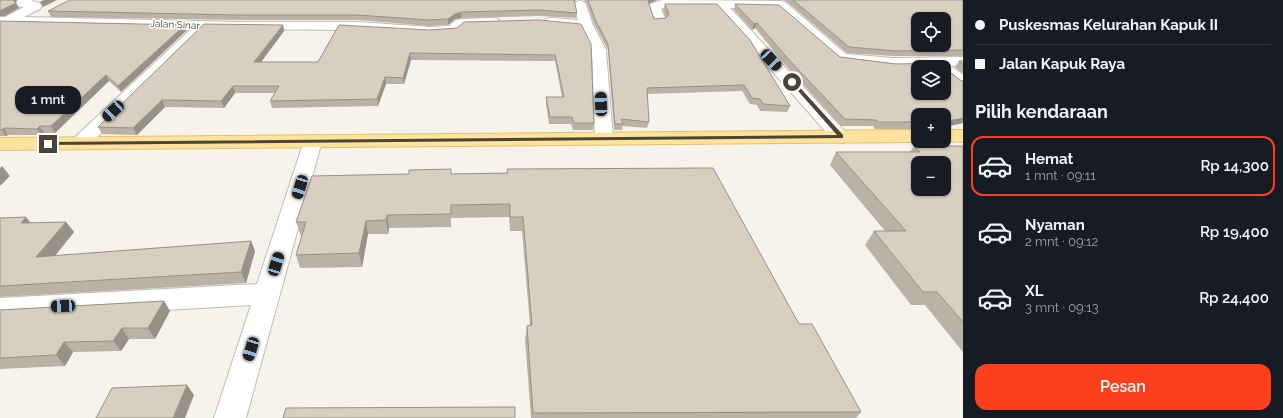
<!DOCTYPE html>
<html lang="id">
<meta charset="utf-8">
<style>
body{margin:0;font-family:Raleway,sans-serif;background:#242831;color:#f1f3f6;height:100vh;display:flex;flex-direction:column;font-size:15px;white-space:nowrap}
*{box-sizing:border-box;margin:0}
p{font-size:13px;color:#9ea1a6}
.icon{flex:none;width:22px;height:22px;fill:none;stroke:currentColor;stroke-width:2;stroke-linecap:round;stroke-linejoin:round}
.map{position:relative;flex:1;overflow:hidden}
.drawer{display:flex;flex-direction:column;background:#171b24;width:320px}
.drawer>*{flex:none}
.banner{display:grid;align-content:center;height:88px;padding:0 12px;background:#171b24}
.buttons{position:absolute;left:911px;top:12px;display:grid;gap:8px}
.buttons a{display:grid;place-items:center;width:40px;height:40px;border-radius:8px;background:#171b24;box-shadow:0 1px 3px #0004;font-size:20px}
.end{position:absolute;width:18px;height:18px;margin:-9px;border:5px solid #4b4439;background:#fff;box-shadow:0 0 0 2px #fff}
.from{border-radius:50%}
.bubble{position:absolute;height:28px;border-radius:12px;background:#171b24;box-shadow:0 1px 3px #0004;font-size:13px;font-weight:600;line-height:28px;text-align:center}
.car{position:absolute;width:12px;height:24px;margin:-12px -6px;border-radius:5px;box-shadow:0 0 3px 1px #0007;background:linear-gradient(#222 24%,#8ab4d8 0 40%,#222 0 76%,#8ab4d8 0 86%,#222 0)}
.banner b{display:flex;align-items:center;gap:14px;height:38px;font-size:15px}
.banner b+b{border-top:1px solid #363941}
.banner i{width:10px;height:10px;background:#f1f3f6}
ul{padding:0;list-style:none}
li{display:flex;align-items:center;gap:12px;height:60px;margin:0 8px 6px;padding:0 4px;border:2px solid transparent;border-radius:12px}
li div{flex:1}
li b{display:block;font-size:15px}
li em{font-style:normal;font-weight:600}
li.active{border-color:#fc3f1d}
li>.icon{width:36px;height:36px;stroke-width:1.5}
h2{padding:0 12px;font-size:18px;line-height:48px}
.action{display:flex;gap:8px;margin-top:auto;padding:8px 12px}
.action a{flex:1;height:46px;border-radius:12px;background:#fc3f1d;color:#fff;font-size:16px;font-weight:600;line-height:46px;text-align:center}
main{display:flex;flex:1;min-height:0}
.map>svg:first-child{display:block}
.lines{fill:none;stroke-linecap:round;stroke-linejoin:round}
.minor-casing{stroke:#c2bbae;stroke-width:2}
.major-casing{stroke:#e6c16a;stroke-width:2}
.minor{fill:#fff;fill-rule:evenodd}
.major{fill:#ffe39c;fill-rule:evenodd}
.wall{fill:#bab2a6}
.shaded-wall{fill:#979187}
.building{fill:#d8cfc1;stroke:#979187;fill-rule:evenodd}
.route{fill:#4b4439}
.labels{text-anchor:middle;stroke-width:3;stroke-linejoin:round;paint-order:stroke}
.far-street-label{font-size:10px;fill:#4b4439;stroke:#fff}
</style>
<main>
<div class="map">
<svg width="963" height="418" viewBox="0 0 963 418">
<rect width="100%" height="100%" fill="#f6f3ec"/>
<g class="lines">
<defs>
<g id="minor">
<path d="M18,0H33L32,1L40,3L42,6L40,9L24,17L240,22H359L429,27L449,26L456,20L461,19L493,18L498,19L500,22L498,25L493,26L464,27L457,33L452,34L429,35L359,30L206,29L87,147L80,149L73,147L71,143L73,139L191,29L0,25V17H5L24,7L18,6L16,3Z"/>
<path d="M662,0L781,1L785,2L846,54L893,58L963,57V65L951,66L963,75V87L957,85L944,75V67L893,68L837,61L778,9L730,8L850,137L848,141L841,143L834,141L716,8H663L661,9L666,20L664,23H654L648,7L650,4Z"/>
<path d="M580,1L584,2L586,5L593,25L606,50L613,139L611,143L604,145L597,143L595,139L592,50L581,29L551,26L546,25L544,22L546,19L551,18L578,20L574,5L576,2Z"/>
<path d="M313,135L320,137L322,141L246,418H214L251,305L0,320V298L257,284L304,141L306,137Z"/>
</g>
<g id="major">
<path d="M918,130V141H920L918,142L0,150V138Z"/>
<path d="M944,130H963V142L942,141H944Z"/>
</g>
</defs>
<!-- minor casing -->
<use href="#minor" class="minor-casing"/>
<!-- major casing -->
<use href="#major" class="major-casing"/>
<!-- minor -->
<use href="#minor" class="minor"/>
<!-- major -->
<use href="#major" class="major"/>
</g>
<!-- wall -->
<g class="wall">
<path d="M70,0H657L650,3L649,4L654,19L666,18L663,10L665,4L790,106L787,112L760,111L757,105L750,104L742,91L647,94L649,122L647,128L623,126L622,130H614L608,50L594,24L587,4L584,0H576L574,3L577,13L576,18L539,16L461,18L455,19L448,25L429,26L359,20H240L51,17L48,11Z"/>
<path d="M783,0H963V56H893L847,53L786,1Z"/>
<path d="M735,4L840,57L947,70L960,80L963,123L944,127V115H918V129H875L873,126H841L788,68L755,28L752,30L734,10Z"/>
<path d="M539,20L594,123L593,130H573L571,124H549L546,104V97H562L555,61L411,60L404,84H386L378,106L272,108L270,101L275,93H235L224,108L165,107L137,135L102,134L98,127L283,25L284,31L261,62H318L429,30L457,28Z"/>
<path d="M0,21L185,25L187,30L121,92L109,81L55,133H44L42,135H8L6,136H0Z"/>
<path d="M959,61H963V74L955,67Z"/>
<path d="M914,146H963V352L925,305H911L865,245L874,231H885L830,165L836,152H910Z"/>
<path d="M507,169L799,324L861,412L856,418H531L525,339L527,326L530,325L522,231H510L509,217L451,218V227L389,228L388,234H368L362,267L300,268L296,255L302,236H301L296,222L452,174L507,173Z"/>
<path d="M0,218L30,223L66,222L74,232L55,256L251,241L255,251L246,283L0,297Z"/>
<path d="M164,301L170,311L155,339H129L121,351L73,352L65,366L0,369V310Z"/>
</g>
<!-- shaded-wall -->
<g class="shaded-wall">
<path d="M13,0H17L15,3H16L19,8L5,16H0V10Z"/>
<path d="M44,0H57L43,7L40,2Z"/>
<path d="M649,0H657L650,3L647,6Z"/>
<path d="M461,12V18L455,19L448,25V19L455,14Z"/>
<path d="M757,23L755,28L752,30L754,24Z"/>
<path d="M185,25L187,30L121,92L118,86Z"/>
<path d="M283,25L284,31L256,69L254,62Z"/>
<path d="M410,53L411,60L404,84L403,78Z"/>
<path d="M106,75L109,81L55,133L51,126Z"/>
<path d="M385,77L386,84L378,106L377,99Z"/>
<path d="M233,86L235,93L224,108L221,101Z"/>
<path d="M162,100L165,107L137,135L133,128Z"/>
<path d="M963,118V123L944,127V122Z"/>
<path d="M40,126L44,133L42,135L37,129Z"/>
<path d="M4,128L8,135L6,136L2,130Z"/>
<path d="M2,166L10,176L0,186V168Z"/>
<path d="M387,215L389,228L388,234L386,220Z"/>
<path d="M26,217L34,227L21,223Z"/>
<path d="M366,221L368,234L362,267L359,253Z"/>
<path d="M66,222L74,232L45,268L36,257Z"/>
<path d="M251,241L255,251L246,283L241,272Z"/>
<path d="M164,301L170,311L155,339L148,328Z"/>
<path d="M122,328L129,339L121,351L113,341Z"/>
<path d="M64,342L73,352L65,366L56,355Z"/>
<path d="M187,385L194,395L185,418H173Z"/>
</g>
<!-- building -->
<g class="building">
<path d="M0,0H13L16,3L2,10H0Z"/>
<path d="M70,0H574L577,13L540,10L461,12L455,14L448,19L429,20L358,15H238L48,11Z"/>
<path d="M588,0H649L648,1L654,19L666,18L669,14L665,4H717L750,40L790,106L763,104L760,99L752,98L744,85L647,88L649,122L621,119L623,124H615L608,44L595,19Z"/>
<path d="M793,0H963V50L896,51L849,47ZM918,19H944V45H918Z"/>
<path d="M735,4L779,5L840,57L896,64L946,63L947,70L960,80L963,81V118L944,122V115H918V122H879L876,120L845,119L791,62L757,23L754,24ZM918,67H944V93H918Z"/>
<path d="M539,20L581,24L591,44L594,123H574L572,117H550L546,97H564L555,55L410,53L403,78L385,77L377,99L270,101L279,86H233L221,101L162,100L133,128L98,127L204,24L283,25L254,62H318L339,25L429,30L457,28L464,22Z"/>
<path d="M0,21L185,25L118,86L106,75L51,126H40L37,129L4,128L2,130H0Z"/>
<path d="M959,61H963V65Z"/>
<path d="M914,146H963V322L937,292H923L874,231H906L836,152H920ZM918,163H944V189H918Z"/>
<path d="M713,168L799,324H812L861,412L533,413L527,326L532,325L523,217H510V204L451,205V214L387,215L386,220L366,221L359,253L296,255L306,222H296L312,176L409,174V170L451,169V174L508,173L507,169Z"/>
<path d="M26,217L21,223L66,222L36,257L251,241L241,272L0,286V218Z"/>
<path d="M164,301L148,328H122L113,341L64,342L56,355L0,358V310Z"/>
<path d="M187,385L173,418H96L112,388Z"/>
<path d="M515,407V418H283L286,408Z"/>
</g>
<!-- route -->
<path class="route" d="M791,81H794L843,135V138L48,145L45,144L48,142L837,135L791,83Z"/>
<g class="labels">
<!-- far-street labels -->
<g class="far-street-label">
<text transform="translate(175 24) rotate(3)" y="4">Jalan Sinar</text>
</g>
</g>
</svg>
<div class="buttons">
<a><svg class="icon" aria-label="locate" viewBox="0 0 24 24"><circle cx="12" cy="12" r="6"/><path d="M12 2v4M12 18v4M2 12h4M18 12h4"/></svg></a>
<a><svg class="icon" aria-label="layers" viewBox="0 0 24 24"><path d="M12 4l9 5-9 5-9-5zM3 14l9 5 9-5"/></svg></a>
<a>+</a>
<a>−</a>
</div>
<i class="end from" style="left:792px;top:82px"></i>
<i class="end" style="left:48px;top:144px"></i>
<div class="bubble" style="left:15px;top:86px;width:66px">1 mnt</div>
<i class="car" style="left:771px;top:60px;rotate:137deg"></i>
<i class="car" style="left:601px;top:104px;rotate:358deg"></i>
<i class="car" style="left:113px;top:111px;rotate:227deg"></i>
<i class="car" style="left:300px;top:187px;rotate:197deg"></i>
<i class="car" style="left:276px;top:264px;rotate:17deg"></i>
<i class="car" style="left:63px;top:306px;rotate:267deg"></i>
<i class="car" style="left:251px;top:349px;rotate:197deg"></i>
</div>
<section class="drawer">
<div class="banner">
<b><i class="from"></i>Puskesmas Kelurahan Kapuk II</b>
<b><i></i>Jalan Kapuk Raya</b>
</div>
<h2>Pilih kendaraan</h2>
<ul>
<li class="active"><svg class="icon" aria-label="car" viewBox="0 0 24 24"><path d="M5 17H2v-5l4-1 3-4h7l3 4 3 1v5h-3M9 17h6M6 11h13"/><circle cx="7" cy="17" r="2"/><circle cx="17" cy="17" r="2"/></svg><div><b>Hemat</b><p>1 mnt · 09:11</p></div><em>Rp 14,300</em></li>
<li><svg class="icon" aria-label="car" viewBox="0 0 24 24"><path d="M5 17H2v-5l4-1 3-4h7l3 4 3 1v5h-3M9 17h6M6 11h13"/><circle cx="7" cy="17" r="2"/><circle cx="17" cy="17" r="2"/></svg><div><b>Nyaman</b><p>2 mnt · 09:12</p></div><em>Rp 19,400</em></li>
<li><svg class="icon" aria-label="car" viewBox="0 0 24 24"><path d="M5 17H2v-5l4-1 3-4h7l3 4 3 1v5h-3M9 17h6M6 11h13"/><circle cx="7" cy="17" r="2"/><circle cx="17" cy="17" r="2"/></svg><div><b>XL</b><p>3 mnt · 09:13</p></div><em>Rp 24,400</em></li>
</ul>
<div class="action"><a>Pesan</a></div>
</section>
</main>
